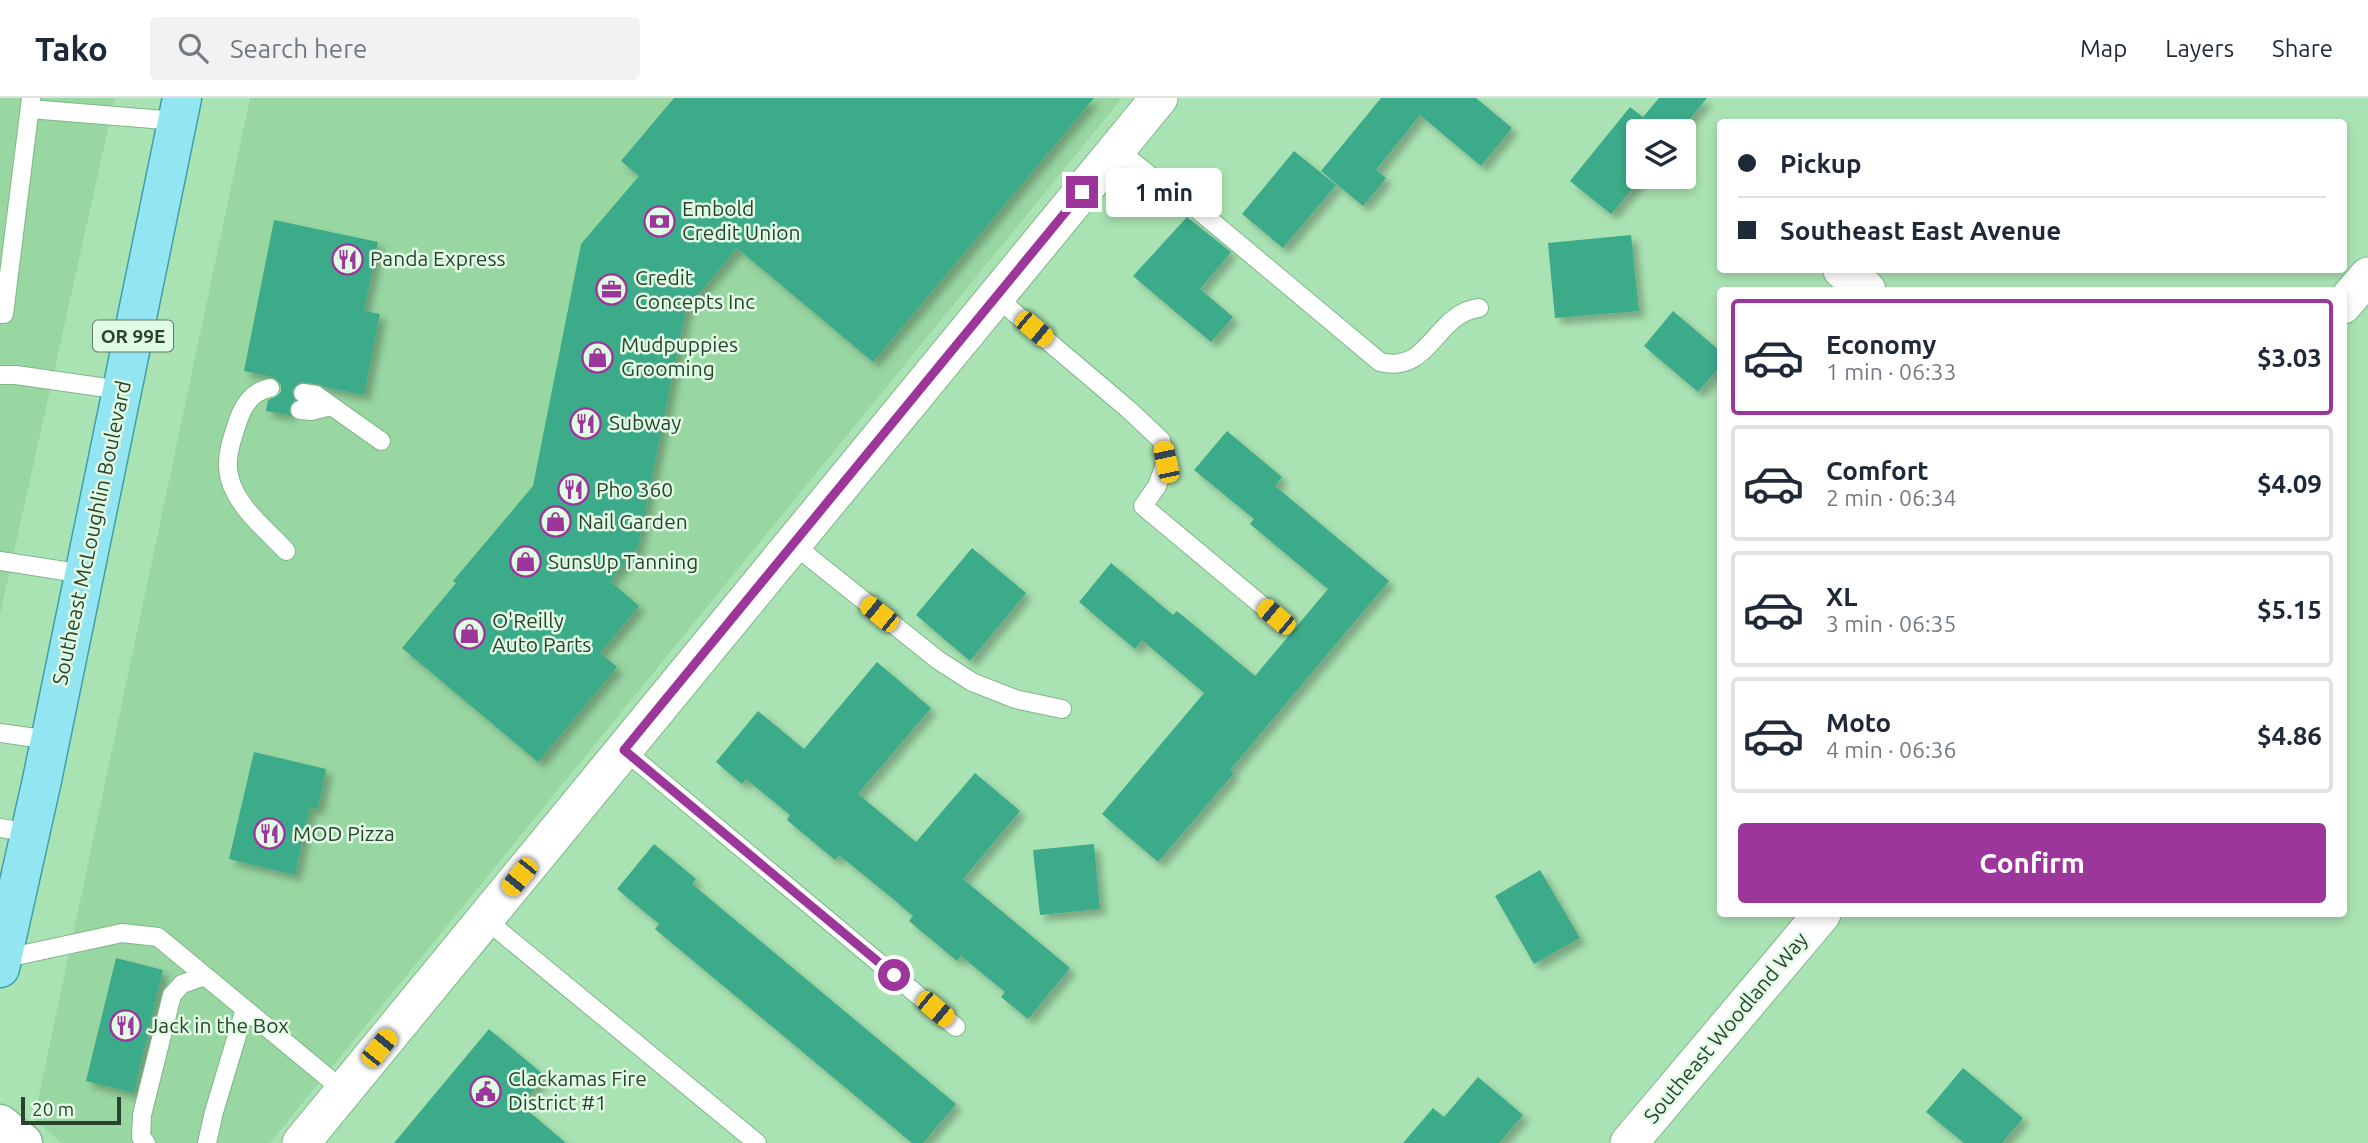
<!DOCTYPE html>
<meta charset="utf-8">
<style>
body{margin:0;font-family:Ubuntu,sans-serif;background:#f2f2f3;color:#1f2937;height:100vh;display:flex;flex-direction:column;font-size:26px;white-space:nowrap}
*{box-sizing:border-box;margin:0}
p{font-size:23px;color:#747a83}
.icon{flex:none;width:38px;height:38px;fill:none;stroke:currentColor;stroke-width:2;stroke-linecap:round;stroke-linejoin:round}
.map{position:relative;flex:1;overflow:hidden}
.sheet{position:absolute;left:1717px;top:189px;width:630px;height:630px;display:flex;flex-direction:column;background:#fff;border-radius:7px;box-shadow:0 4px 10px #0003}
.sheet>*{flex:none}
.guide{position:absolute;left:1717px;top:21px;width:630px;height:154px;border-radius:7px;box-shadow:0 4px 10px #0003;display:grid;align-content:center;height:154px;padding:0 21px;background:#fff}
.buttons{position:absolute;left:1626px;top:21px;display:grid;gap:14px}
.buttons a{display:grid;place-items:center;width:70px;height:70px;border-radius:7px;background:#fff;box-shadow:0 4px 10px #0003;font-size:35px}
.scale{position:absolute;left:21px;bottom:18px;width:100px;box-sizing:border-box;padding-left:7px;border:4px solid #2b422f;border-top:0;font-size:19px;line-height:24px;white-space:nowrap;color:#2b422f;-webkit-text-stroke:5px #e0fce4;paint-order:stroke}
.end{position:absolute;width:32px;height:32px;margin:-16px;border:9px solid #9d369a;background:#fff;box-shadow:0 0 0 4px #fff}
.from{border-radius:50%}
.bubble{position:absolute;height:49px;border-radius:7px;background:#fff;box-shadow:0 4px 10px #0003;font-size:23px;font-weight:600;line-height:49px;text-align:center}
.car{position:absolute;width:21px;height:42px;margin:-21px -10px;border-radius:9px;box-shadow:0 0 5px 2px #0007;background:linear-gradient(#f5c518 24%,#345 0 40%,#f5c518 0 76%,#345 0 86%,#f5c518 0)}
.guide b{display:flex;align-items:center;gap:24px;height:66px;font-size:26px}
.guide b+b{border-top:2px solid #e0e1e3}
.guide i{width:18px;height:18px;background:#1f2937}
ul{padding:12px 0 0;list-style:none}
li{display:flex;align-items:center;gap:21px;height:116px;margin:0 14px 10px;padding:0 7px;border:4px solid #e0e1e3;border-radius:7px}
li div{flex:1}
li b{display:block;font-size:26px}
li em{font-style:normal;font-weight:600}
li.selected{border-color:#9d369a}
li>.icon{width:63px;height:63px;stroke-width:1.5}
.action{display:flex;gap:14px;margin-top:auto;padding:14px 21px}
.action a{flex:1;height:80px;border-radius:7px;background:#9d369a;color:#fff;font-size:28px;font-weight:600;line-height:80px;text-align:center}
header{display:flex;align-items:center;gap:42px;box-sizing:border-box;height:98px;padding:0 35px;background:#fff;border-bottom:2px solid #e0e1e3}
header strong{font-size:33px}
nav{display:flex;gap:38px;margin-inline-start:auto;font-size:24px}
.search{width:490px;height:63px;background:#f2f2f3;display:flex;align-items:center;gap:18px;box-sizing:border-box;padding:0 24px;border-radius:7px;color:#747a83;font-size:26px}
.map>svg:first-child{display:block}
.built{fill:#98d6a2}
.building{fill:#3aab89;filter:url(#shadow)}
.lines{fill:none;stroke-linecap:round;stroke-linejoin:round}
.service-casing{stroke:#7fb789;stroke-width:20}
.minor-casing{stroke:#7fb789;stroke-width:39}
.tertiary-casing{stroke:#7fb789;stroke-width:41}
.primary-casing{stroke:#3ea0a7;stroke-width:41}
.service{stroke:#fff;stroke-width:18}
.minor{stroke:#fff;stroke-width:37}
.tertiary{stroke:#fff;stroke-width:38}
.primary{stroke:#92e5f1;stroke-width:38}
.route{stroke:#9d369a;stroke-width:9}
.labels{text-anchor:middle;stroke-width:5;stroke-linejoin:round;paint-order:stroke}
.shield{fill:#e0fce4;stroke:#617a65;stroke-width:2}
.shield-label{font-size:19px;font-weight:bold;fill:#2b422f}
.poi-label{font-size:21px;fill:#2b422f;stroke:#e0fce4;text-anchor:start}
.street-label{font-size:21px;fill:#2b422f;stroke:#e0fce4}
</style>
<header>
<strong>Tako</strong>
<div class="search"><svg class="icon" aria-label="search" viewBox="0 0 24 24"><circle cx="10" cy="10" r="6"/><path d="M15 15l6 6"/></svg>Search here</div>
<nav><a>Map</a><a>Layers</a><a>Share</a></nav>
</header>
<div class="map">
<svg width="2368" height="1045" viewBox="0 0 2368 1045">
<defs>
<filter id="shadow"><feDropShadow dx="6" dy="6" stdDeviation="3.5" flood-color="#0004"/></filter>
</defs>
<rect width="100%" height="100%" fill="#aae3b3"/>
<!-- built -->
<g class="built">
<path d="M0,0H115L0,517Z"/>
<path d="M250,0H1122L270,1045H62L34,1021Z"/>
</g>
<!-- building -->
<g class="building">
<path d="M674,0H1094L873,264L737,150L686,211L638,449L610,483L639,508L600,555L617,569L538,664L402,550L456,485L453,483L533,388L581,146L639,78L621,63Z"/>
<path d="M1381,0H1476L1512,30L1481,68L1420,17L1376,72L1386,80L1363,108L1321,73Z"/>
<path d="M1659,0H1707L1680,33H1638V79H1642L1611,116L1570,83L1630,9L1643,19Z"/>
<path d="M1294,53L1336,87L1283,150L1242,116Z"/>
<path d="M1187,119L1231,154L1200,191L1233,219L1211,244L1133,178Z"/>
<path d="M274,122L378,144L364,213L380,216L364,297L325,289L318,286L300,284L292,293L295,302L289,310L290,317L266,313L268,302L277,298L281,294V286L273,279L244,273Z"/>
<path d="M1631,137L1639,213L1555,220L1548,145Z"/>
<path d="M1673,213L1720,253V269L1698,294L1644,248Z"/>
<path d="M1227,333L1282,379L1275,388L1389,483L1230,672L1234,675L1158,764L1102,716L1204,595L1142,542L1135,551L1079,504L1111,465L1173,517L1177,513L1255,578L1328,491L1250,426L1254,421L1194,372Z"/>
<path d="M972,450L1026,495L970,563L916,517Z"/>
<path d="M877,564L931,610L858,696L916,744L975,675L1020,713L963,781L1070,870L1028,921L1001,899L1005,894L961,858L957,863L909,823L913,818L892,800L839,757L835,762L787,722L790,717L746,681L742,686L716,664L758,613L804,651Z"/>
<path d="M254,654L326,671L318,711L310,709L295,777L229,761Z"/>
<path d="M654,746L696,781L692,786L956,1006L923,1045H912L655,831L659,826L617,791Z"/>
<path d="M1094,746L1100,811L1040,817L1033,752Z"/>
<path d="M1540,772L1580,840L1534,866L1495,798Z"/>
<path d="M116,860L163,872L134,995L86,983Z"/>
<path d="M489,931L545,978L521,1007L566,1045H394Z"/>
<path d="M1963,970L2023,1020L2002,1045H1964L1926,1014Z"/>
<path d="M1478,979L1523,1017L1499,1045H1403L1433,1010L1444,1019Z"/>
</g>
<g class="lines">
<defs>
<g id="service">
<path d="M30,11L177,23"/>
<path d="M1117,51L1183,104L1197,111L1380,264C1430,277 1435,215 1479,210"/>
<path d="M996,199L1128,311L1161,342L1166,364L1157,388L1143,408L1276,519"/>
<path d="M0,216H4L31,0"/>
<path d="M0,277H16L121,292"/>
<path d="M270,290C253,293 243,307 238,323C233,338 227,354 228,370C230,404 265,430 286,453"/>
<path d="M303,295L316,297L381,343"/>
<path d="M300,312L311,313L331,308"/>
<path d="M793,446L938,562L972,584L1015,601L1062,611"/>
<path d="M0,463L84,476"/>
<path d="M0,635L50,642"/>
<path d="M624,652L956,929"/>
<path d="M0,730L30,735"/>
<path d="M485,821L757,1045"/>
<path d="M2,861L122,835L158,839L344,993"/>
<path d="M146,1045L141,1039L142,1017L172,897L182,886L205,878"/>
<path d="M207,1045L214,1014L245,911"/>
</g>
<g id="minor">
<path d="M1842,172L1867,192"/>
<path d="M2343,207L2368,178"/>
<path d="M301,1045L1159,0"/>
<path d="M1629,1045L1822,816"/>
</g>
<path id="tertiary" d="M0,1026L23,1045"/>
<path id="primary" d="M0,870L42,682L182,0"/>
</defs>
<!-- service casing -->
<use href="#service" class="service-casing"/>
<!-- minor casing -->
<use href="#minor" class="minor-casing"/>
<!-- tertiary casing -->
<use href="#tertiary" class="tertiary-casing"/>
<!-- primary casing -->
<use href="#primary" class="primary-casing"/>
<!-- service -->
<use href="#service" class="service"/>
<!-- minor -->
<use href="#minor" class="minor"/>
<!-- tertiary -->
<use href="#tertiary" class="tertiary"/>
<!-- primary -->
<use href="#primary" class="primary"/>
</g>
<g class="lines">
<!-- route -->
<path class="route" d="M894,877L624,652L1082,94"/>
</g>
<!-- icons -->
<defs>
<symbol id="bank-ring" viewBox="-11 -11 22 22"><circle r="9.5" fill="#e0fce4" stroke="#9d369a" stroke-width="1.5"/><path d="M-6-4H6V4H-6ZM0-2.3a2.3 2.3 0 1 0 0 4.6a2.3 2.3 0 1 0 0-4.6Z" fill="#9d369a"/></symbol>
<symbol id="restaurant-ring" viewBox="-11 -11 22 22"><circle r="9.5" fill="#e0fce4" stroke="#9d369a" stroke-width="1.5"/><path d="M-5-6h1v4h1v-4h1v4h1v-4h1v5L-1.5 .5V6h-2V.5L-5-1ZM5-6V6H3V1.5H1.5Q1.5-4 5-6Z" fill="#9d369a"/></symbol>
<symbol id="office-ring" viewBox="-11 -11 22 22"><circle r="9.5" fill="#e0fce4" stroke="#9d369a" stroke-width="1.5"/><path d="M-6-3h4V-5.5h4V-3h4V5H-6ZM-1-4.5V-3h2v-1.5ZM-6 0V1H6V0Z" fill="#9d369a"/></symbol>
<symbol id="shop-ring" viewBox="-11 -11 22 22"><circle r="9.5" fill="#e0fce4" stroke="#9d369a" stroke-width="1.5"/><path d="M-5-2.5h2.3a2.7 3.5 0 0 1 5.4 0H5L5.5 6h-11ZM-1.5-2.5h3a1.5 2.3 0 0 0-3 0Z" fill="#9d369a"/></symbol>
<symbol id="civic-ring" viewBox="-11 -11 22 22"><circle r="9.5" fill="#e0fce4" stroke="#9d369a" stroke-width="1.5"/><path d="M-.6-6.5H3V-4.5H.6V-3L4-1V1h2V6H-6V1h2V-1L-.6-3ZM-1.2 2.5V6h2.4V2.5Z" fill="#9d369a"/></symbol>
</defs>
<g fill-rule="evenodd">
<use href="#bank-ring" x="642" y="106" width="35" height="35"/>
<use href="#restaurant-ring" x="330" y="144" width="35" height="35"/>
<use href="#office-ring" x="594" y="174" width="35" height="35"/>
<use href="#shop-ring" x="580" y="242" width="35" height="35"/>
<use href="#restaurant-ring" x="568" y="308" width="35" height="35"/>
<use href="#restaurant-ring" x="556" y="374" width="35" height="35"/>
<use href="#shop-ring" x="538" y="406" width="35" height="35"/>
<use href="#shop-ring" x="508" y="446" width="35" height="35"/>
<use href="#shop-ring" x="452" y="518" width="35" height="35"/>
<use href="#restaurant-ring" x="252" y="718" width="35" height="35"/>
<use href="#restaurant-ring" x="108" y="910" width="35" height="35"/>
<use href="#civic-ring" x="468" y="976" width="35" height="35"/>
</g>
<g class="labels">
<!-- shield labels -->
<rect class="shield" x="93" y="222.5" width="80" height="31" rx="5"/>
<g class="shield-label">
<text x="133" y="245">OR 99E</text>
</g>
<!-- poi labels -->
<g class="poi-label">
<text x="682" y="118">Embold<tspan x="682" dy="24">Credit Union</tspan></text>
<text x="370" y="168">Panda Express</text>
<text x="635" y="187">Credit<tspan x="635" dy="24">Concepts Inc</tspan></text>
<text x="621" y="254">Mudpuppies<tspan x="621" dy="24">Grooming</tspan></text>
<text x="609" y="332">Subway</text>
<text x="596" y="399">Pho 360</text>
<text x="578" y="431">Nail Garden</text>
<text x="548" y="471">SunsUp Tanning</text>
<text x="492" y="530">O'Reilly<tspan x="492" dy="24">Auto Parts</tspan></text>
<text x="293" y="743">MOD Pizza</text>
<text x="148" y="935">Jack in the Box</text>
<text x="508" y="988">Clackamas Fire<tspan x="508" dy="24">District #1</tspan></text>
</g>
<!-- street labels -->
<g class="street-label">
<text transform="translate(92 435) rotate(-78)" y="7">Southeast McLoughlin Boulevard</text>
<text transform="translate(1726 930) rotate(-50)" y="7">Southeast Woodland Way</text>
</g>
</g>
</svg>
<div class="buttons">
<a><svg class="icon" aria-label="layers" viewBox="0 0 24 24"><path d="M12 4l9 5-9 5-9-5zM3 14l9 5 9-5"/></svg></a>
</div>
<div class="scale">20 m</div>
<i class="end from" style="left:894px;top:877px"></i>
<i class="end" style="left:1082px;top:94px"></i>
<div class="bubble" style="left:1106px;top:70px;width:116px">1 min</div>
<i class="car" style="left:1034px;top:231px;rotate:130deg"></i>
<i class="car" style="left:1166px;top:364px;rotate:348deg"></i>
<i class="car" style="left:879px;top:516px;rotate:309deg"></i>
<i class="car" style="left:1276px;top:519px;rotate:310deg"></i>
<i class="car" style="left:519px;top:779px;rotate:219deg"></i>
<i class="car" style="left:935px;top:911px;rotate:130deg"></i>
<i class="car" style="left:379px;top:950px;rotate:39deg"></i>
<div class="guide">
<b><i class="from"></i>Pickup</b>
<b><i></i>Southeast East Avenue</b>
</div>
<section class="sheet">
<ul>
<li class="selected"><svg class="icon" aria-label="car" viewBox="0 0 24 24"><path d="M5 17H2v-5l4-1 3-4h7l3 4 3 1v5h-3M9 17h6M6 11h13"/><circle cx="7" cy="17" r="2"/><circle cx="17" cy="17" r="2"/></svg><div><b>Economy</b><p>1 min · 06:33</p></div><em>$3.03</em></li>
<li><svg class="icon" aria-label="car" viewBox="0 0 24 24"><path d="M5 17H2v-5l4-1 3-4h7l3 4 3 1v5h-3M9 17h6M6 11h13"/><circle cx="7" cy="17" r="2"/><circle cx="17" cy="17" r="2"/></svg><div><b>Comfort</b><p>2 min · 06:34</p></div><em>$4.09</em></li>
<li><svg class="icon" aria-label="car" viewBox="0 0 24 24"><path d="M5 17H2v-5l4-1 3-4h7l3 4 3 1v5h-3M9 17h6M6 11h13"/><circle cx="7" cy="17" r="2"/><circle cx="17" cy="17" r="2"/></svg><div><b>XL</b><p>3 min · 06:35</p></div><em>$5.15</em></li>
<li><svg class="icon" aria-label="car" viewBox="0 0 24 24"><path d="M5 17H2v-5l4-1 3-4h7l3 4 3 1v5h-3M9 17h6M6 11h13"/><circle cx="7" cy="17" r="2"/><circle cx="17" cy="17" r="2"/></svg><div><b>Moto</b><p>4 min · 06:36</p></div><em>$4.86</em></li>
</ul>
<div class="action"><a>Confirm</a></div>
</section>
</div>
